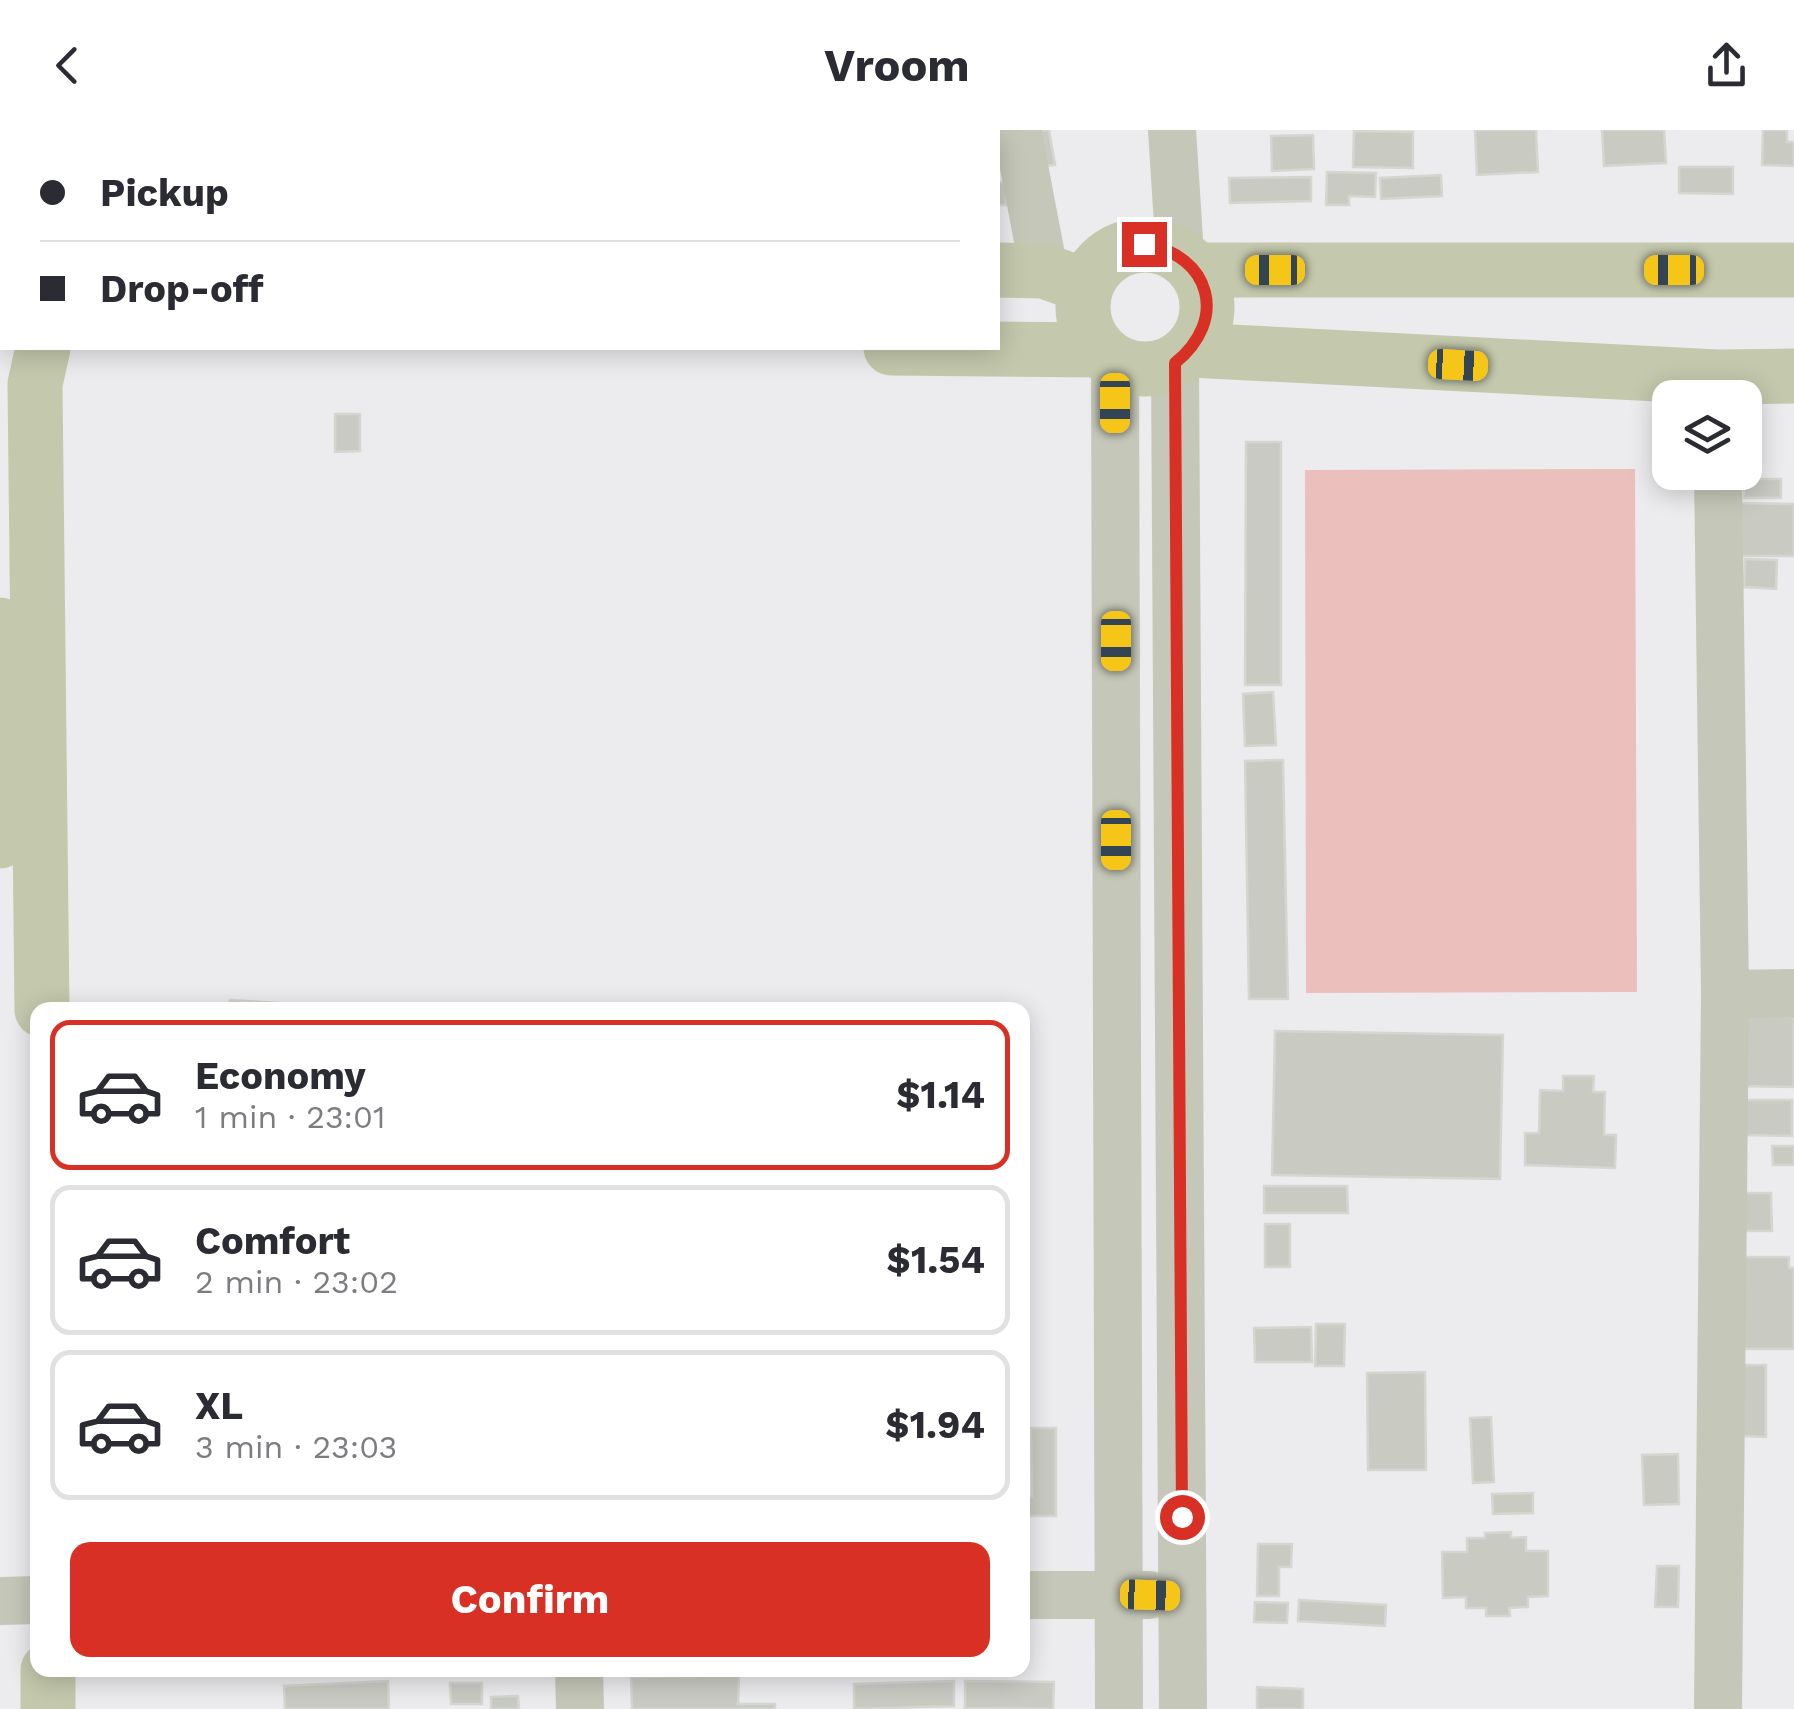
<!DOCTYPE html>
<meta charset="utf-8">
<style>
body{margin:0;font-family:"Work Sans",sans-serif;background:#f2f2f3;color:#2b2b33;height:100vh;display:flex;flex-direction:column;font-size:38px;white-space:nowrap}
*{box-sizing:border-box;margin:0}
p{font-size:32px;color:#7c7c81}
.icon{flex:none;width:55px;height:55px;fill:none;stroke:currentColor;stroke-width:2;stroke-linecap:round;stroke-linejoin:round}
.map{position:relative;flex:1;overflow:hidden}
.sheet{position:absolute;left:30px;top:872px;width:1000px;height:675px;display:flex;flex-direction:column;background:#fff;border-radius:20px;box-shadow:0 5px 25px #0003}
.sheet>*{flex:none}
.hud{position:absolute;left:0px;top:0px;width:1000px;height:220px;box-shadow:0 5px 25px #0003;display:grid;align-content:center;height:220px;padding:0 40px;background:#fff}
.controls{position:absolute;left:1652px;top:250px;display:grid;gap:20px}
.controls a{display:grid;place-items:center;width:110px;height:110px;border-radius:20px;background:#fff;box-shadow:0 5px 25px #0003;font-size:50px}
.end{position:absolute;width:45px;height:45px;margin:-22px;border:12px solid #d93025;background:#fff;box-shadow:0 0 0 5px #fff}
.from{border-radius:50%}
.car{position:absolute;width:30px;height:60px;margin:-30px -15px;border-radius:12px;box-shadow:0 0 8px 2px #0007;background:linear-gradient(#f5c518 24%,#345 0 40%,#f5c518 0 76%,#345 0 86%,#f5c518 0)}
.hud b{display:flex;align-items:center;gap:35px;height:95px;font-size:38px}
.hud b+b{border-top:2px solid #e1e1e2}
.hud i{width:25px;height:25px;background:#2b2b33}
ul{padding:18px 0 0;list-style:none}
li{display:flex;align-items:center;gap:30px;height:150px;margin:0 20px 15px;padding:0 20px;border:5px solid #e1e1e2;border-radius:20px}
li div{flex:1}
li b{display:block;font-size:38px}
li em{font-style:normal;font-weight:700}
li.on{border-color:#d93025}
li>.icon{width:90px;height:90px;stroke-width:1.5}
.primary-button{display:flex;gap:20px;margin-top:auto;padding:20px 40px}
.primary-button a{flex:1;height:115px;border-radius:20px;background:#d93025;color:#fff;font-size:40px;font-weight:700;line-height:115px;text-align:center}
header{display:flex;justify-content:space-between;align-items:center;height:130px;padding:0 40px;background:#fff;font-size:45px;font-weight:700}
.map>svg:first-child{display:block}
.garden{fill:#eabfbc}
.building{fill:#c9cbc3;stroke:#d4d7d0;stroke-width:2.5}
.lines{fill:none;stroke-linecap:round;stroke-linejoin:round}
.minor{stroke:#c5c7b8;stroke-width:48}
.major{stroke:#c4c9ad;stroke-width:55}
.route{stroke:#d93025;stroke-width:12}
</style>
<header><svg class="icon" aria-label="back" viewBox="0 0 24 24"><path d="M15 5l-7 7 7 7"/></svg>Vroom<svg class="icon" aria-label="share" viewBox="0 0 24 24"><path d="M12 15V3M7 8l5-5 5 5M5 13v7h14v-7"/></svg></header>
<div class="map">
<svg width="1794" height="1579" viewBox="0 0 1794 1579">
<rect width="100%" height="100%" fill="#ececee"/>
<!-- garden -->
<path class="garden" d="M1635,339L1637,862L1306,863L1305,340Z"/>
<!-- building -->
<g class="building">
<rect x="214" y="0" width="47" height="2"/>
<rect x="481" y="0" width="55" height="2"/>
<rect x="574" y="0" width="61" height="2"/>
<rect x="852" y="0" width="52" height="2"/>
<path d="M1031,0H1049L1055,35L1037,37Z"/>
<path d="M1475,0H1536L1538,42L1477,45Z"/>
<path d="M1602,0H1664L1666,33L1604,36Z"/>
<path d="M1763,0H1787V12H1794V36L1762,35Z"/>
<path d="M1354,1L1413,2V38L1353,37Z"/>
<path d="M1313,5L1314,39L1272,41L1271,6Z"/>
<path d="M1679,37H1733V64L1679,63Z"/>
<path d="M1327,42L1376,43L1375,67L1349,66V75H1326Z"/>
<path d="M1441,45L1442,66L1381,69L1380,48Z"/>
<path d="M1311,47V71L1230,73L1229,48Z"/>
<path d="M998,52L1006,53V75H998Z"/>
<path d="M335,284H360V321L335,322Z"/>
<path d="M1246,312H1281V555H1245Z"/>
<rect x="1744" y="349" width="37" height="19"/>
<path d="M1735,373L1794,374V426H1735Z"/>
<path d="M1745,429L1777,430L1776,459L1744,457Z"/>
<path d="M1273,562L1276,615L1245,616L1243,564Z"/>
<path d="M1283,630L1288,869H1249L1245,631Z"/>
<path d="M230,870L278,873V880H229Z"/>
<path d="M1736,881L1794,883V957L1735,956Z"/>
<path d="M1275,901L1503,905L1500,1049L1272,1045Z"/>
<path d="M1563,946H1594L1593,962H1605L1604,1005H1616L1615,1038L1525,1035V1003H1539L1540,960L1563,961Z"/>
<path d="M1742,970H1792V1006L1742,1005Z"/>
<path d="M1772,1016H1794V1035H1773Z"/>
<path d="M1264,1056H1347L1348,1083H1264Z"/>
<path d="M1743,1063H1771L1772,1101H1742Z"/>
<rect x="1265" y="1094" width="25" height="43"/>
<path d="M1743,1127H1789V1138H1794V1219H1744Z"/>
<path d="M1316,1194H1345L1344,1236H1315Z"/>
<path d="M1311,1197L1312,1232H1255L1254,1198Z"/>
<path d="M1741,1235H1766V1307L1741,1306Z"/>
<path d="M1425,1242L1426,1340H1368L1367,1243Z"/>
<path d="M1491,1287L1494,1352L1473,1353L1470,1288Z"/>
<path d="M1031,1298H1056V1386H1022V1367H1032Z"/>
<path d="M1678,1324L1679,1374L1644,1375L1642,1325Z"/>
<path d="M1533,1363V1383L1493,1384L1492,1364Z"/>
<path d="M1511,1402V1408L1526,1407V1421H1548V1466L1528,1467V1477L1509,1478L1510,1486H1486V1478H1466V1467L1443,1468L1442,1422H1467V1408H1485V1403Z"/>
<path d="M1258,1414H1292L1291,1437H1279V1466H1257Z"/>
<path d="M1657,1436H1679L1678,1477H1655Z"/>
<path d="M1299,1470L1386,1475L1385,1496L1298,1491Z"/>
<path d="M1255,1472L1288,1473L1287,1493L1254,1492Z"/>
<path d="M739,1546L738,1574H775V1579H632L631,1547Z"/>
<path d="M388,1551L389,1579H285L284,1556Z"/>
<path d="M954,1551V1576L854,1579V1554Z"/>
<path d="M965,1551L1054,1552L1053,1579L965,1578Z"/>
<path d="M450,1553H482V1574H451Z"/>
<path d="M1257,1557L1303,1559V1579H1257Z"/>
<path d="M518,1566L519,1579H491V1567Z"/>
</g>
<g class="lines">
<!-- minor -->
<g class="minor">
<path d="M111,0V2"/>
<path d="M404,0V2"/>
<path d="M697,0V2"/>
<path d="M1017,0L1044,141"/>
<path d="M1172,0L1180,125"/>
<path d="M1115,233L1119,1579"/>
<path d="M1175,233L1183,1579"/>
<path d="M1718,342L1725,864L1718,1579"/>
<path d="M1725,864L1794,863"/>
<path d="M1022,1465H1149"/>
<path d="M0,1471L38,1470"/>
<path d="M579,1540L580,1579"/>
</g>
<!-- major -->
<g class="major">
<path d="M0,107L2,106"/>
<circle cx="1145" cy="177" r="62"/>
<path d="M998,140L1044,141L1086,156"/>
<path d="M1195,140H1794"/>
<path d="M891,218L1099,220"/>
<path d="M1191,220L1717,247L1794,246"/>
<path d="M0,495V711"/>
<path d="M42,880L35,254L43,218"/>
<path d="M48,1540V1579"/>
</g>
</g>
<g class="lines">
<!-- route -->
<path class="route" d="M1144,114C1211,125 1229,190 1175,233L1182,1387"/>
</g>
</svg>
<div class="controls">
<a><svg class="icon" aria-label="layers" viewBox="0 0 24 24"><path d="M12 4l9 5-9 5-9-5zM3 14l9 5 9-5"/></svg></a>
</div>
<i class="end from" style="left:1182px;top:1387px"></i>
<i class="end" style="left:1144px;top:114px"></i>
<i class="car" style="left:1275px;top:140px;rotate:270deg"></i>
<i class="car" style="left:1674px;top:140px;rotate:270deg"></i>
<i class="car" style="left:1458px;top:235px;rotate:93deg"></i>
<i class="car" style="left:1115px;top:273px;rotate:180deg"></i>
<i class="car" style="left:1116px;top:511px;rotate:180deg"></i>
<i class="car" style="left:1116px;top:710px;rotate:180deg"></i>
<i class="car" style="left:1150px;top:1465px;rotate:92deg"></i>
<div class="hud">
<b><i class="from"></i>Pickup</b>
<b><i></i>Drop-off</b>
</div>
<section class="sheet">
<ul>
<li class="on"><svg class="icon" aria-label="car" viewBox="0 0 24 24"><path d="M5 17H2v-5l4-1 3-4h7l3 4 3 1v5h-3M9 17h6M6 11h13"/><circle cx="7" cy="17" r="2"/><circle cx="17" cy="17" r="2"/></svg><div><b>Economy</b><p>1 min · 23:01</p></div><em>$1.14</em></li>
<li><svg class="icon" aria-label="car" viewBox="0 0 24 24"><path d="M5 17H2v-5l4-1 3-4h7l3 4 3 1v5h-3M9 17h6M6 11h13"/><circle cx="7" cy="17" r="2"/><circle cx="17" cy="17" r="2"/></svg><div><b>Comfort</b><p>2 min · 23:02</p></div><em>$1.54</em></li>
<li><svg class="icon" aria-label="car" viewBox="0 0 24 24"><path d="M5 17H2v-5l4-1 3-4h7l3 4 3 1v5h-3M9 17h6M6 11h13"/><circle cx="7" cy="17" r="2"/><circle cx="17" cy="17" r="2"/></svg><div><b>XL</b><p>3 min · 23:03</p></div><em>$1.94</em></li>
</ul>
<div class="primary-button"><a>Confirm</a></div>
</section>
</div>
